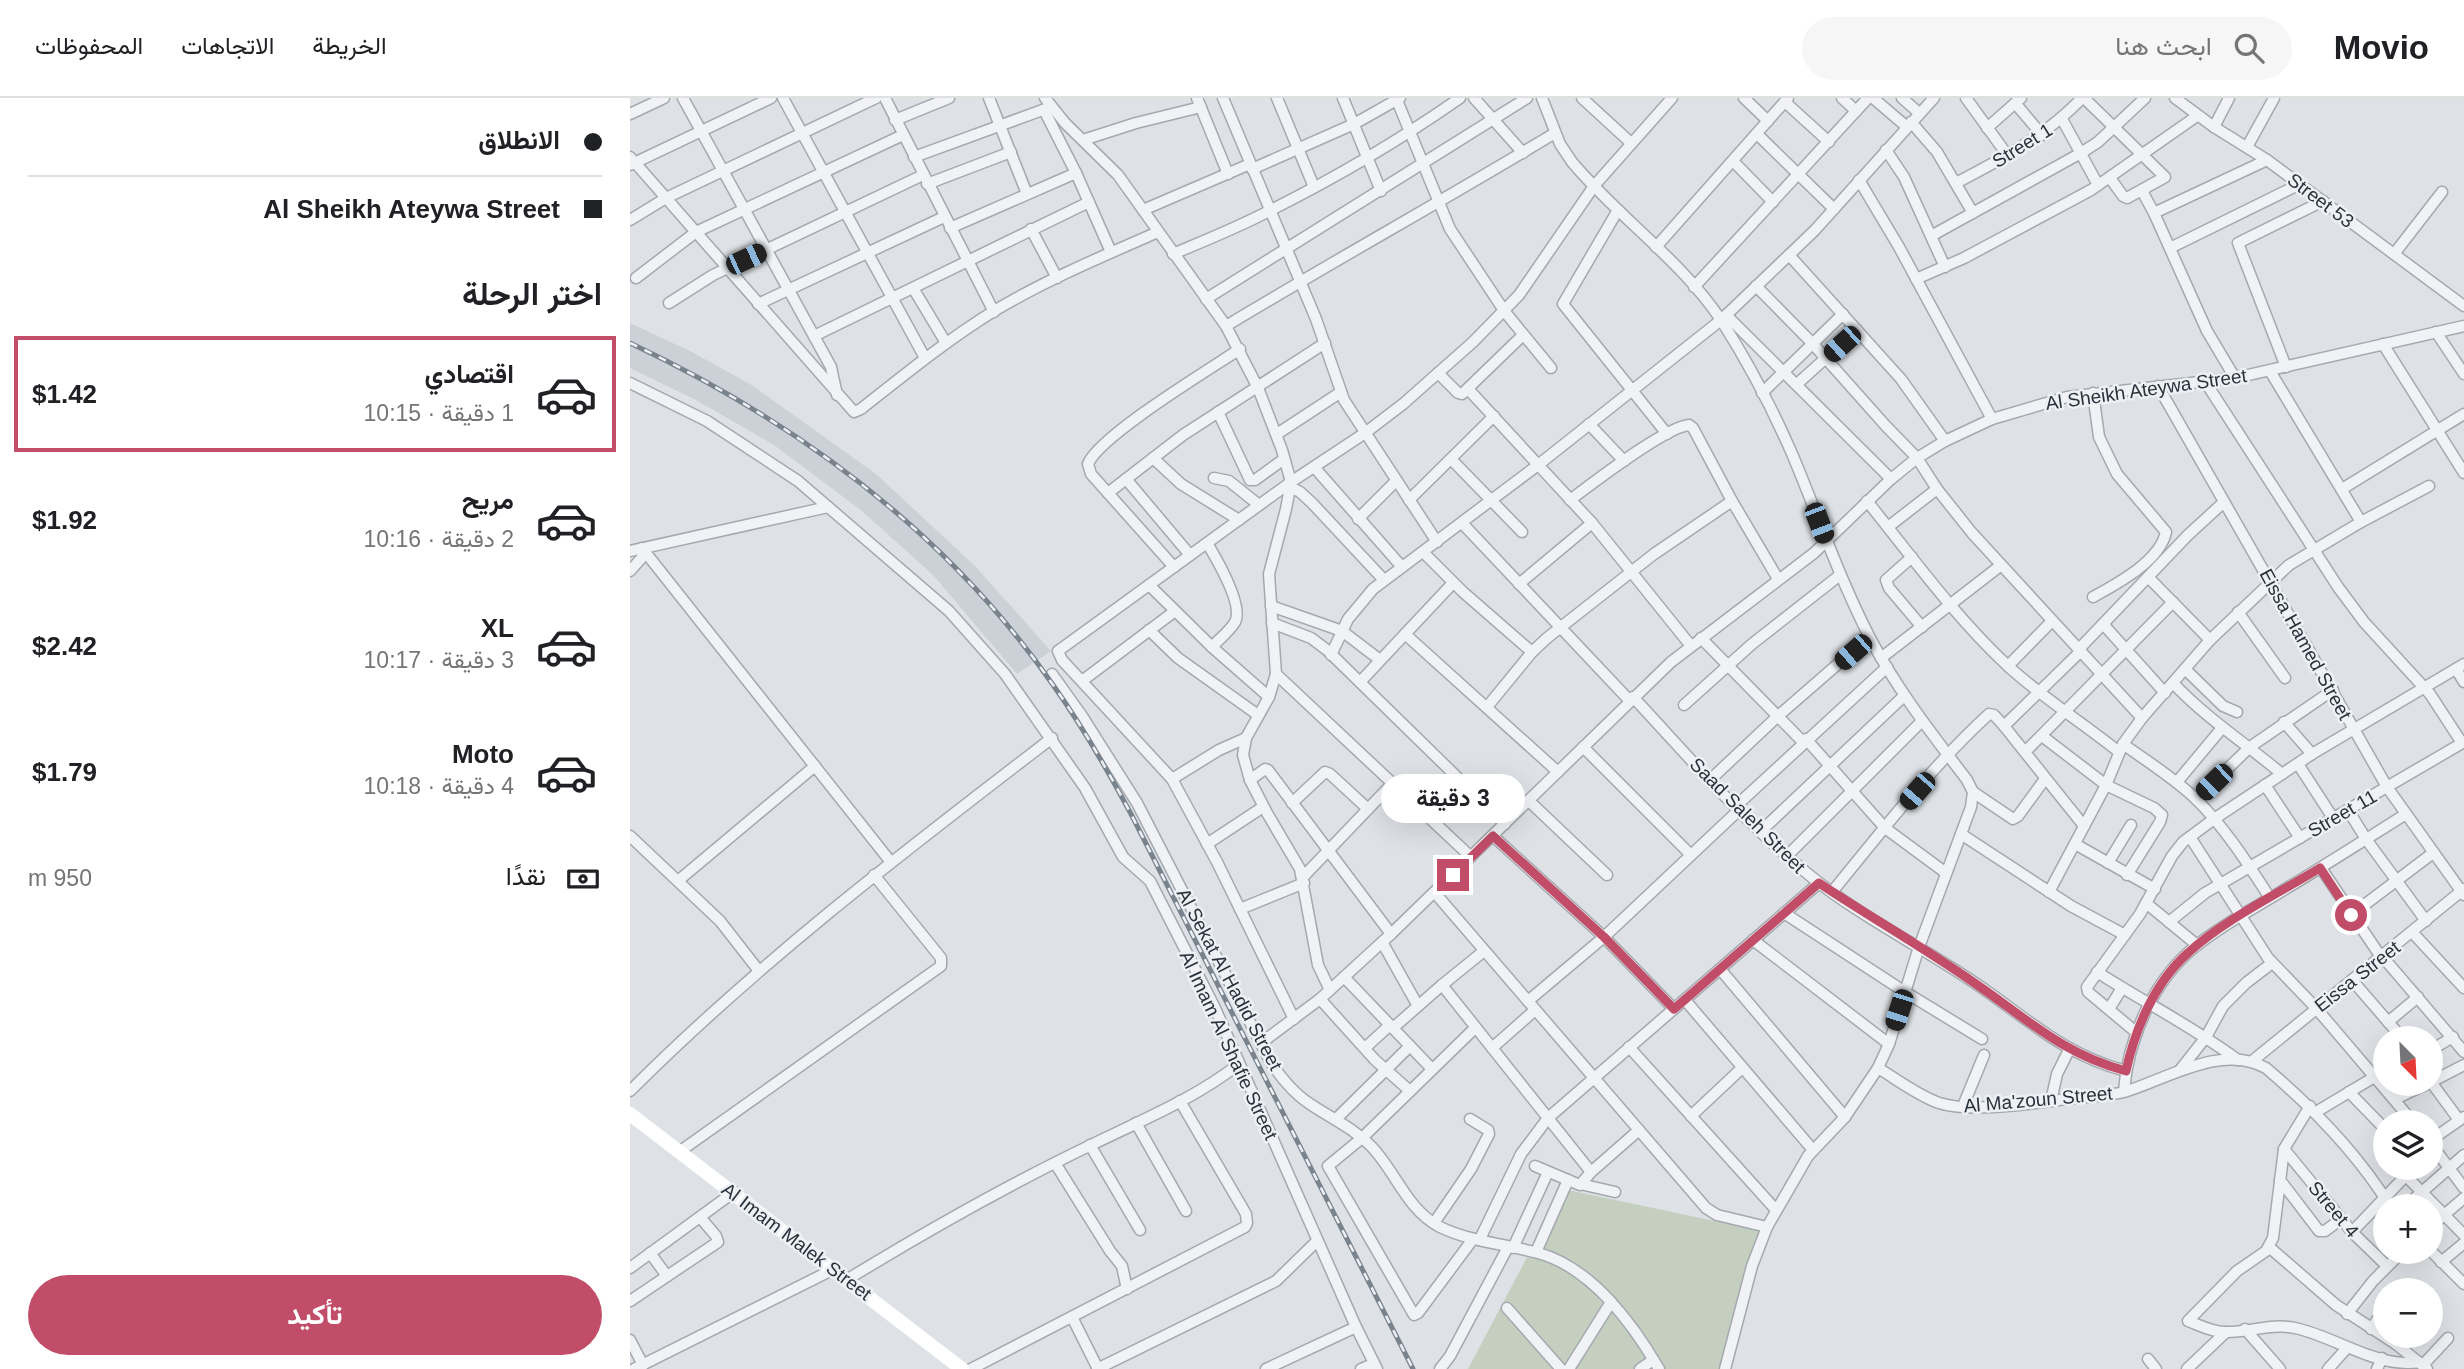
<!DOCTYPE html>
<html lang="ar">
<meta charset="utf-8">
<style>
body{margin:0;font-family:Helvetica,Vazirmatn,sans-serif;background:#f6f6f6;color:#202124;direction:rtl;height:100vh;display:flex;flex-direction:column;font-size:26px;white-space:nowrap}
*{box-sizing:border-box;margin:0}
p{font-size:23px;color:#757577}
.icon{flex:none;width:38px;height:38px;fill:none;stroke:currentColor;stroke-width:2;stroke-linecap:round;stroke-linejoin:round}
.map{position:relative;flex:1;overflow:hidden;direction:ltr}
.panel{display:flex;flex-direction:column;background:#fff;width:630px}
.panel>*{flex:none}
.top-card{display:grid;align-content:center;height:154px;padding:0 28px;background:#fff}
.needle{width:46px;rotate:156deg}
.buttons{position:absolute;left:1743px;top:928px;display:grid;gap:14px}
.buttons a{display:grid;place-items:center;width:70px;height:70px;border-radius:50%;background:#fff;box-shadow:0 7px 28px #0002;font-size:35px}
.end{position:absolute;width:32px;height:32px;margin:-16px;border:9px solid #c14d68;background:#fff;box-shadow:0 0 0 4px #fff}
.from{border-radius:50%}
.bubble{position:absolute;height:49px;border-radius:24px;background:#fff;box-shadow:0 7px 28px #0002;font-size:23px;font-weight:700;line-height:49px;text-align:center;direction:rtl}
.car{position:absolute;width:21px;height:42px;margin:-21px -10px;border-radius:9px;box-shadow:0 0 5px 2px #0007;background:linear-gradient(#222 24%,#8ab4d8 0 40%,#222 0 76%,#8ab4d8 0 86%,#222 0)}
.top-card b{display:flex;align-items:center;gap:24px;height:66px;font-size:26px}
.top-card b+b{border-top:2px solid #e0e0e0}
.top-card i{width:18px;height:18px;background:#202124}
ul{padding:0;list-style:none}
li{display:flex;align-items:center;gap:21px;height:116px;margin:0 14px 10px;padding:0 14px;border:4px solid transparent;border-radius:0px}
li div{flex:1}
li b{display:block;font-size:26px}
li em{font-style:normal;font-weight:700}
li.active{border-color:#c14d68}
li>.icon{width:63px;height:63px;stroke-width:1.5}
h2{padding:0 28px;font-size:32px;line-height:84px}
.pay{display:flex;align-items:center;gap:18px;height:77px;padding:0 28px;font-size:26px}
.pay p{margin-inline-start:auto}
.button{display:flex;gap:14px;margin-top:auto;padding:14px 28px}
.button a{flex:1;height:80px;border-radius:42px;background:#c14d68;color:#fff;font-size:28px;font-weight:700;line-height:80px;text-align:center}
header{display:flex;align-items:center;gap:42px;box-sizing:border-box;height:98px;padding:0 35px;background:#fff;border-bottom:2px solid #e0e0e0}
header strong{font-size:33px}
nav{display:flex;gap:38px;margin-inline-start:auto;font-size:24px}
.search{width:490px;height:63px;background:#f6f6f6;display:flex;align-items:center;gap:18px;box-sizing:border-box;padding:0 24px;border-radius:38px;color:#757577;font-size:26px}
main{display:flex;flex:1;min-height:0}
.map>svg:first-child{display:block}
.built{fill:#ccd1d7}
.green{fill:#c5cfc0}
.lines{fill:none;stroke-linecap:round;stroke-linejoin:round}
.street-casing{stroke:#a4a9af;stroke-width:13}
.street{stroke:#f0f2f5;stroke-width:10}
.secondary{stroke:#fff;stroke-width:14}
.rail-casing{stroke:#79838e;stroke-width:5}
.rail{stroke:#edf0f4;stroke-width:2.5;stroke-dasharray:8;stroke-linecap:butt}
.route{stroke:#c14d68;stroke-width:9}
.labels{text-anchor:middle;stroke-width:5;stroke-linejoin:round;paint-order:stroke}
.street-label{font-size:19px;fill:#29313b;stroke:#edf0f4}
</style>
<header>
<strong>Movio</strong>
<div class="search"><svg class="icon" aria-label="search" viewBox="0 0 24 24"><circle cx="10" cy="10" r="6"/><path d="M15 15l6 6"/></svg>ابحث هنا</div>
<nav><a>الخريطة</a><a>الاتجاهات</a><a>المحفوظات</a></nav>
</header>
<main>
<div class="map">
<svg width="1834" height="1271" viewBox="0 0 1834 1271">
<rect width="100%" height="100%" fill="#dee2e6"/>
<!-- built -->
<path class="built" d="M0,225L62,254L120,286L246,376L345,468L421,553L387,576L303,477L232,413L144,347L66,302L0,270Z"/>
<!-- green -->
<path class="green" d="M933,1091L1137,1134L1092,1271H838Z"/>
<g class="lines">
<defs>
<g id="street">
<path d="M53,0L201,269L207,297"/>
<path d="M153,0L295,260"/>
<path d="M255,0L364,214"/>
<path d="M359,0L397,96"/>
<path d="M415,0L435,25L488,77L596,228L628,290L652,352L661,384L656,411L639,476L646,576L639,599L616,640L613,657L620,682L637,715L670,771L688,867L700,892"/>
<path d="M567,0L598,76"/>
<path d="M593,0L686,221L714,302L807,444"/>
<path d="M647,0L684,89"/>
<path d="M713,0L751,93"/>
<path d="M766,0L820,131L875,214L921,270"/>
<path d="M844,0L893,55"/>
<path d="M912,0L930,46L942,64C988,119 1051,162 1091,222C1118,264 1143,312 1163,358C1188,418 1209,479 1239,538C1266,590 1302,636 1337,682L1343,694L1341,709L1289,849L1259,946L1248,970L1215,1019L1178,1058L1137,1129L1122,1168L1095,1271"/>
<path d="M952,0L1001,45"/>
<path d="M1114,0L1138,23"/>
<path d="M1212,0L1226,13"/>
<path d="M1243,0L1277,29"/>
<path d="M1272,0L1289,15"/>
<path d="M1336,0L1378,58"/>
<path d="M1454,0L1535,79L1497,100L1493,98L1480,80"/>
<path d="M1545,0L1584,29L1637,62L1834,208"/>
<path d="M1155,4L1199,44"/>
<path d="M1385,5L1412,37"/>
<path d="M414,12L446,75L481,154"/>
<path d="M0,16L34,0"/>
<path d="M1432,21L1468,87"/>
<path d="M265,22L319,0"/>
<path d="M1281,24L1307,54L1343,115"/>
<path d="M1584,29L1599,0"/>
<path d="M1357,30L1391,0"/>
<path d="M1127,36L1204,111"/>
<path d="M453,42L506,25L571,9"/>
<path d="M1617,49L1644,0"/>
<path d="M1256,52L1274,79L1315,169"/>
<path d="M0,59L224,314L231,311C274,277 317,242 364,213C416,182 473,158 528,134"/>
<path d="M284,59L418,10"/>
<path d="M1103,63L1143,104"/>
<path d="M0,67L141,0"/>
<path d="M622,71L724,26L770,0"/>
<path d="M1229,82L1269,149L1362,321"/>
<path d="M1326,85C1372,61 1416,38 1452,0"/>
<path d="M297,86L381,54"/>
<path d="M1512,93L1524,115L1577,233L1605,280"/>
<path d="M513,112L620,66"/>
<path d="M988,112L933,206L1037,336"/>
<path d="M1524,115L1637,62"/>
<path d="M0,122L36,100L246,0"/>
<path d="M320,130L446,75"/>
<path d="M401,131L427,180"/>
<path d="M1301,138L1451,55L1468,44L1515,0"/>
<path d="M1026,149L1158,0"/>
<path d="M1540,150L1670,86"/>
<path d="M543,156C576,142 609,129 641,112C707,79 770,42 830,0"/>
<path d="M1764,156L1812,94"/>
<path d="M1159,157L1185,132L1304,0"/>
<path d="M6,180L66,134L273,37"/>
<path d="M1286,181L1334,160L1461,92L1567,18"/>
<path d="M1126,188L1182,245L1255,327L1287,360L1307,391L1342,435L1512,620"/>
<path d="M1064,189L1238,0"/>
<path d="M283,190L316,245"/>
<path d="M576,201L897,0"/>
<path d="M39,205L83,177L293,77"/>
<path d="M128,206L314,119"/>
<path d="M1096,217L1261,381"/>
<path d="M596,228C705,162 816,101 925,35"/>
<path d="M1806,234L1834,276"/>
<path d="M184,238L459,104"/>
<path d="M1753,246L1834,375"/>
<path d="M1656,269L1608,145L1693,103"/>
<path d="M1640,273L1731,424"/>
<path d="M808,275L828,295L832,296L893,237"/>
<path d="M0,285L77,323L168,383L319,513L375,576L455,690L493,759L520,783L584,908L726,1229L747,1271"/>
<path d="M1576,285L1708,489L1734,524L1800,596L1832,645"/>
<path d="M1167,286L1227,232"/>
<path d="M1528,288L1757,689L1834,797"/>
<path d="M838,291L962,425L1061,548"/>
<path d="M1132,295L1213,216"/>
<path d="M1463,295L1469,339L1487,376L1536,434C1530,463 1487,486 1463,499"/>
<path d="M588,314L620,382H625L654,361"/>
<path d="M959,326L994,363"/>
<path d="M647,336L711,294"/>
<path d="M523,360L551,386L609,422"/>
<path d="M821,361L892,434"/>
<path d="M684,369L772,469"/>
<path d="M584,380L599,383L629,407"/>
<path d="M496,381L560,457"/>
<path d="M660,389L670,394L682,405L754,482"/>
<path d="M1712,391L1834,316"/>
<path d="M478,395L553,337L695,245"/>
<path d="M779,402L864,318"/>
<path d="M940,402C963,385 1035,329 1059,327L1063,330L1102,403L1148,481"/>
<path d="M1237,403C1282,459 1326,520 1379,569C1413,600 1453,625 1489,654"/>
<path d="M728,421L766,383"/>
<path d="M832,425L999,602"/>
<path d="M1258,429L1307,391"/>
<path d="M577,445C586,460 614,507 605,524C600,533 589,541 582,549"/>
<path d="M12,450L260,763"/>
<path d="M0,453L198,409"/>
<path d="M793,454L833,494L902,554"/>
<path d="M1282,459L1256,482L1259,490L1292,529"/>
<path d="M544,469L461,376L458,366C469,338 580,271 610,251"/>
<path d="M0,473L16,455"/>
<path d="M1518,479L1580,542"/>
<path d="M889,486L962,425"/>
<path d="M519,487L582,549L639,599"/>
<path d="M641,508L712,533L750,562"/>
<path d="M1608,514L1655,580"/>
<path d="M642,525L681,540L697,552L875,726"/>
<path d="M1473,526L1535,595"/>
<path d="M519,532L548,560L628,617"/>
<path d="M775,536L928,674"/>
<path d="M1071,540L1173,644"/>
<path d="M1449,551L1558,437L1594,404"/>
<path d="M701,557L718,521L743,491L908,367L1091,222L1159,157L1271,281L1315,343"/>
<path d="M1251,560L1370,468"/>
<path d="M1378,568L1422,523"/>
<path d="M1555,571L1593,608L1607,614"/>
<path d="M1826,571L1834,584"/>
<path d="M422,576L452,618L507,705L640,963C651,980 663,995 680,1006C701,1020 723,1030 741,1048C766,1074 777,1112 810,1129C841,1144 876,1146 908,1155C961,1169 1003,1226 1029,1271"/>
<path d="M646,576L841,759"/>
<path d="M452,583L545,513"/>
<path d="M730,584L823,485"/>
<path d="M1543,585C1576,620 1615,645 1652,676"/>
<path d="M1003,599C1059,659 1114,724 1178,776C1226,816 1290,848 1342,883C1395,918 1431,956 1496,973"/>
<path d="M1054,607L1122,546L1210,477"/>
<path d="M857,609L902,554L917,540L1024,456L1102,403"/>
<path d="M1654,624L1682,656"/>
<path d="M1374,628L1451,553"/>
<path d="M1412,638L1476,687L1524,710L1532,717L1530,724L1497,777"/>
<path d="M1176,641L1255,730L1316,775"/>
<path d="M1493,646C1518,664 1544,680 1566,701C1596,731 1618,766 1640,800"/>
<path d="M953,649L1061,757"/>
<path d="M1395,654L1543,504"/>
<path d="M1668,666L1703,720"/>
<path d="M542,681L589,652L616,640"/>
<path d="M1081,681L1148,618L1239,539"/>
<path d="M620,682L635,671L638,672L761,836"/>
<path d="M1547,684L1592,630"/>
<path d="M1635,687L1670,740"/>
<path d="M1343,694L1383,721L1388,718L1415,681"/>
<path d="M1566,701L1620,649L1703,592"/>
<path d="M899,703L977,777"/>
<path d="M662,705L695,674L700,676L738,711"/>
<path d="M1106,708L1257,569"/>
<path d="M1718,712L1736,741L1796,823"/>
<path d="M1131,733L1274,598"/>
<path d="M1331,736L1441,808L1495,837"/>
<path d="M0,738L90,823L129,873"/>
<path d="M863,738L974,839L1044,911"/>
<path d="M1560,739L1638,860L1686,910L1783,1024"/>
<path d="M577,746L633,709"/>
<path d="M1445,746L1525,791"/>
<path d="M1157,758L1292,623"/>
<path d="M1478,765L1501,727"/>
<path d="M1691,770L1751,859"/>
<path d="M673,779L761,687"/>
<path d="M49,782L185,668"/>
<path d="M1202,794C1252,733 1301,669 1359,616L1364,617L1374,628L1454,728"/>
<path d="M1419,794L1476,687L1493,646L1512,620L1580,542L1659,467L1731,424L1799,388"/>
<path d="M805,795L1076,1110L1087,1117L1137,1129"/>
<path d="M1516,805L1567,847"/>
<path d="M610,811L674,785"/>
<path d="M1154,815L1275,894L1352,941"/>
<path d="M1721,817L1803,755"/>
<path d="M1539,824L1575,795L1834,644"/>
<path d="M1782,834L1834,890"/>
<path d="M1123,842L1259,946"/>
<path d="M752,844L788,908"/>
<path d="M1752,858L1834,954"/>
<path d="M1090,871L1189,785"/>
<path d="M1467,874C1514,904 1563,929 1608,962"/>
<path d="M714,879L802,971"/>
<path d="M1722,882L1772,940"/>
<path d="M812,887L854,853"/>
<path d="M690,901L745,962L780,993"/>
<path d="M1055,902L1183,1052"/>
<path d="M898,903L974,839L1109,712"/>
<path d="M1479,911L1492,890"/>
<path d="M664,921L587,764L542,681L432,562L428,553L661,384L735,335L773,306L843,244L889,197L964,88L1042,0"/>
<path d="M1758,924L1788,899"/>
<path d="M763,930L812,887L961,1074"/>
<path d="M1507,935L1458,894L1457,889L1510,816L1542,758L1553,744L1584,721L1682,656L1834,566"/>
<path d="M631,945L690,901L761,836L1041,564L1184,455L1261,381L1287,360L1315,343L1362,321L1437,299L1605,280L1834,228"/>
<path d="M999,949L1146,1112"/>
<path d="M735,950L760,927"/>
<path d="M862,950L905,912"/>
<path d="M1801,952L1823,939"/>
<path d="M1621,964L1834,791"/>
<path d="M1248,970C1268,982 1287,997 1309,1005C1343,1016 1409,1004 1446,1000C1462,998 1479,998 1494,994C1537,981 1592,945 1636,970C1683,1010 1727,1055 1760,1108"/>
<path d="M1550,972L1576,939L1593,908L1616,885L1642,865"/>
<path d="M1801,984L1829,1022"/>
<path d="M1801,984L1834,967"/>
<path d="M0,993C130,863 276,752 422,640"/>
<path d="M1494,993C1498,940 1524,881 1566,848C1594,825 1627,809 1657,790C1697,766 1736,741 1776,716"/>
<path d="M1719,994L1755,1031"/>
<path d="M1765,1001L1799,985"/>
<path d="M1421,1003L1427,976L1439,952"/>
<path d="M1333,1008L1354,957"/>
<path d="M1680,1008L1654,1051L1643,1140L1636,1153L1607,1173L1558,1223C1569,1227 1582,1234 1594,1234C1617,1235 1641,1225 1665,1230C1704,1238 1748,1271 1789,1264"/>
<path d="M1686,1014L1746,978"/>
<path d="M1061,1018L1111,971"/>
<path d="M706,1021L780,948"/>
<path d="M506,1025L556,1113"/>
<path d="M1801,1042L1834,1019"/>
<path d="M1801,1046L1834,1090"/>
<path d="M460,1047L510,1132"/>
<path d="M1654,1051L1722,1134L1757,1168"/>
<path d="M49,1054L311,868V860L244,777"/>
<path d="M425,1065L480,1153L492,1168L497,1191"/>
<path d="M905,1068L938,1082"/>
<path d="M1776,1078L1834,1137"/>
<path d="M1650,1082L1689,1133H1695L1711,1121"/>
<path d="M950,1086L985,1094"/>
<path d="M1776,1108L1834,1057"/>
<path d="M804,1125L841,1071L859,1036L858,1032L840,1021"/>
<path d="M1801,1128L1834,1100"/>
<path d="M1722,1134L1784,1069"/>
<path d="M843,1141L788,1215L784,1217L698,1068L732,1040L845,930"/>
<path d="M850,1141L891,1056L918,1020L1090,871L1215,1019"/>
<path d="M1639,1149L1706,1207L1766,1246L1797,1271"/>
<path d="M883,1150L918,1074"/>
<path d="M1801,1153L1834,1186"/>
<path d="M906,1154L938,1082L950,1087L961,1074L1009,1032"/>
<path d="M20,1155L37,1178"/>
<path d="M1811,1164L1834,1145"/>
<path d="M0,1170L104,1094"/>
<path d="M218,1181C295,1134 374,1089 455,1050C507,1024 563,1002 609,966"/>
<path d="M1772,1192L1775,1189"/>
<path d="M0,1203L88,1144L86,1138L70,1119"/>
<path d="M877,1210L931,1271"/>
<path d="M1717,1216L1743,1183L1773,1153"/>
<path d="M442,1219L468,1271"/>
<path d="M1615,1231L1650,1271"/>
<path d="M1741,1231L1755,1210"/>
<path d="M0,1242L13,1267"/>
<path d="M1766,1246L1774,1237"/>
<path d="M1518,1261L1526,1271"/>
<path d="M1793,1267L1818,1240"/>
<path d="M4,1271L204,1171"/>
<path d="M341,1271L615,1129L617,1125L616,1116L550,1003"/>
<path d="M467,1271L646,1183L687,1143"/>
<path d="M636,1271L726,1229"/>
<path d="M731,1271L743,1266"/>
<path d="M810,1271L820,1258L878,1149"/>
<path d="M939,1271L981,1204"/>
<path d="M1010,1271L1023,1262"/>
<path d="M1557,1271L1596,1234"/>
<path d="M1698,1271L1717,1250"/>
<path d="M1747,1271L1752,1260"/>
</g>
</defs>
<!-- street casing -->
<use href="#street" class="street-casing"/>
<!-- street -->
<use href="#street" class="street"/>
<!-- secondary -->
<path class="secondary" d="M0,1016L332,1271"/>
<defs>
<path id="rail" d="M0,245C165,323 315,433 421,584C451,626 477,671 501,716L783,1271"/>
</defs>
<!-- rail casing -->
<use href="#rail" class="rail-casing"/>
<!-- rail -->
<use href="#rail" class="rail"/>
</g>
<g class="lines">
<!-- route -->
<path class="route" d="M823,777L863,738L974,839L1044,911L1189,785C1240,819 1293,849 1343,884C1396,920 1432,956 1496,973C1505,931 1525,884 1558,855C1592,823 1649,795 1690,770L1721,817"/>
</g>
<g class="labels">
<!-- street labels -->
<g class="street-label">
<text transform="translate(1392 47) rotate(-32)" y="7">Street 1</text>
<text transform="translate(1691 102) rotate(37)" y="7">Street 53</text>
<text transform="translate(1516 291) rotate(-8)" y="7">Al Sheikh Ateywa Street</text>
<text transform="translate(1676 546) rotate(61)" y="7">Eissa Hamed Street</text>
<text transform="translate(1712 715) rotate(-30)" y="7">Street 11</text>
<text transform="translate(1118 717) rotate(45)" y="7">Saad Saleh Street</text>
<text transform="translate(1727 878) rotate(-38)" y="7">Eissa Street</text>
<text transform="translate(600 881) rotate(62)" y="7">Al Sekat Al Hadid Street</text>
<text transform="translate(599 947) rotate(65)" y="7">Al Imam Al Shafie Street</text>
<text transform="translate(1408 1001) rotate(-5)" y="7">Al Ma'zoun Street</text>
<text transform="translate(1704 1111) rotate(50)" y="7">Street 4</text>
<text transform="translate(167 1143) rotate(37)" y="7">Al Imam Malek Street</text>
</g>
</g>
</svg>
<div class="buttons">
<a><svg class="needle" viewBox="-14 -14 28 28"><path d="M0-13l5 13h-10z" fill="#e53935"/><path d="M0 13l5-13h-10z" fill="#757577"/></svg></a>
<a><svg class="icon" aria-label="layers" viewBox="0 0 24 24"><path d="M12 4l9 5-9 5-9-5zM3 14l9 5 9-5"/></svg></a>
<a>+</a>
<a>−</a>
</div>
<i class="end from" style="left:1721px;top:817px"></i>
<i class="end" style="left:823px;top:777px"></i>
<div class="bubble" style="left:751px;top:676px;width:144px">3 دقيقة</div>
<i class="car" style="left:116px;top:161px;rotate:65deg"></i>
<i class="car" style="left:1212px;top:246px;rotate:228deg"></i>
<i class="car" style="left:1189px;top:425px;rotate:159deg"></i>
<i class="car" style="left:1223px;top:554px;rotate:229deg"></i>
<i class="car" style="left:1584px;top:684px;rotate:226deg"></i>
<i class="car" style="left:1287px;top:693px;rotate:221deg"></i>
<i class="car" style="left:1269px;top:912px;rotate:198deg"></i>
</div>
<section class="panel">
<div class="top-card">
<b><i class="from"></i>الانطلاق</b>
<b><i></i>Al Sheikh Ateywa Street</b>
</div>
<h2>اختر الرحلة</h2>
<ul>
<li class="active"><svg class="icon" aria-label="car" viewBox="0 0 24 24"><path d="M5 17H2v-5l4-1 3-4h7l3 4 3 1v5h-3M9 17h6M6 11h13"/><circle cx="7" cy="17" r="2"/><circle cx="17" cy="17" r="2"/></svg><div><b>اقتصادي</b><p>1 دقيقة · 10:15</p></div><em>$1.42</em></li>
<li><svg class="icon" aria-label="car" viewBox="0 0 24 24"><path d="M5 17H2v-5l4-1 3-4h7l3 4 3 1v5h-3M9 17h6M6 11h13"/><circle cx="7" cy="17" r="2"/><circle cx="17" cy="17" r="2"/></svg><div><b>مريح</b><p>2 دقيقة · 10:16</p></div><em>$1.92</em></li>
<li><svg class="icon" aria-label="car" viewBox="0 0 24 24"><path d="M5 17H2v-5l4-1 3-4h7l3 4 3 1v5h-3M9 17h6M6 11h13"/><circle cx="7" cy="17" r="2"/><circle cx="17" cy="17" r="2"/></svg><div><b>XL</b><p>3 دقيقة · 10:17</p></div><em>$2.42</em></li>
<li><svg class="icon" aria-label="car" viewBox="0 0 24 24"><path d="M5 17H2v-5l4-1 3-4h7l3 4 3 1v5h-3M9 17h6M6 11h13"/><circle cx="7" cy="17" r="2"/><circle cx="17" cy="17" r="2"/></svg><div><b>Moto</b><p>4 دقيقة · 10:18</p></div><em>$1.79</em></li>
</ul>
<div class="pay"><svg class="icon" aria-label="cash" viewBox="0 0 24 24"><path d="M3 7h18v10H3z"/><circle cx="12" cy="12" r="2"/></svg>نقدًا<p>950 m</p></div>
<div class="button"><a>تأكيد</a></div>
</section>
</main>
